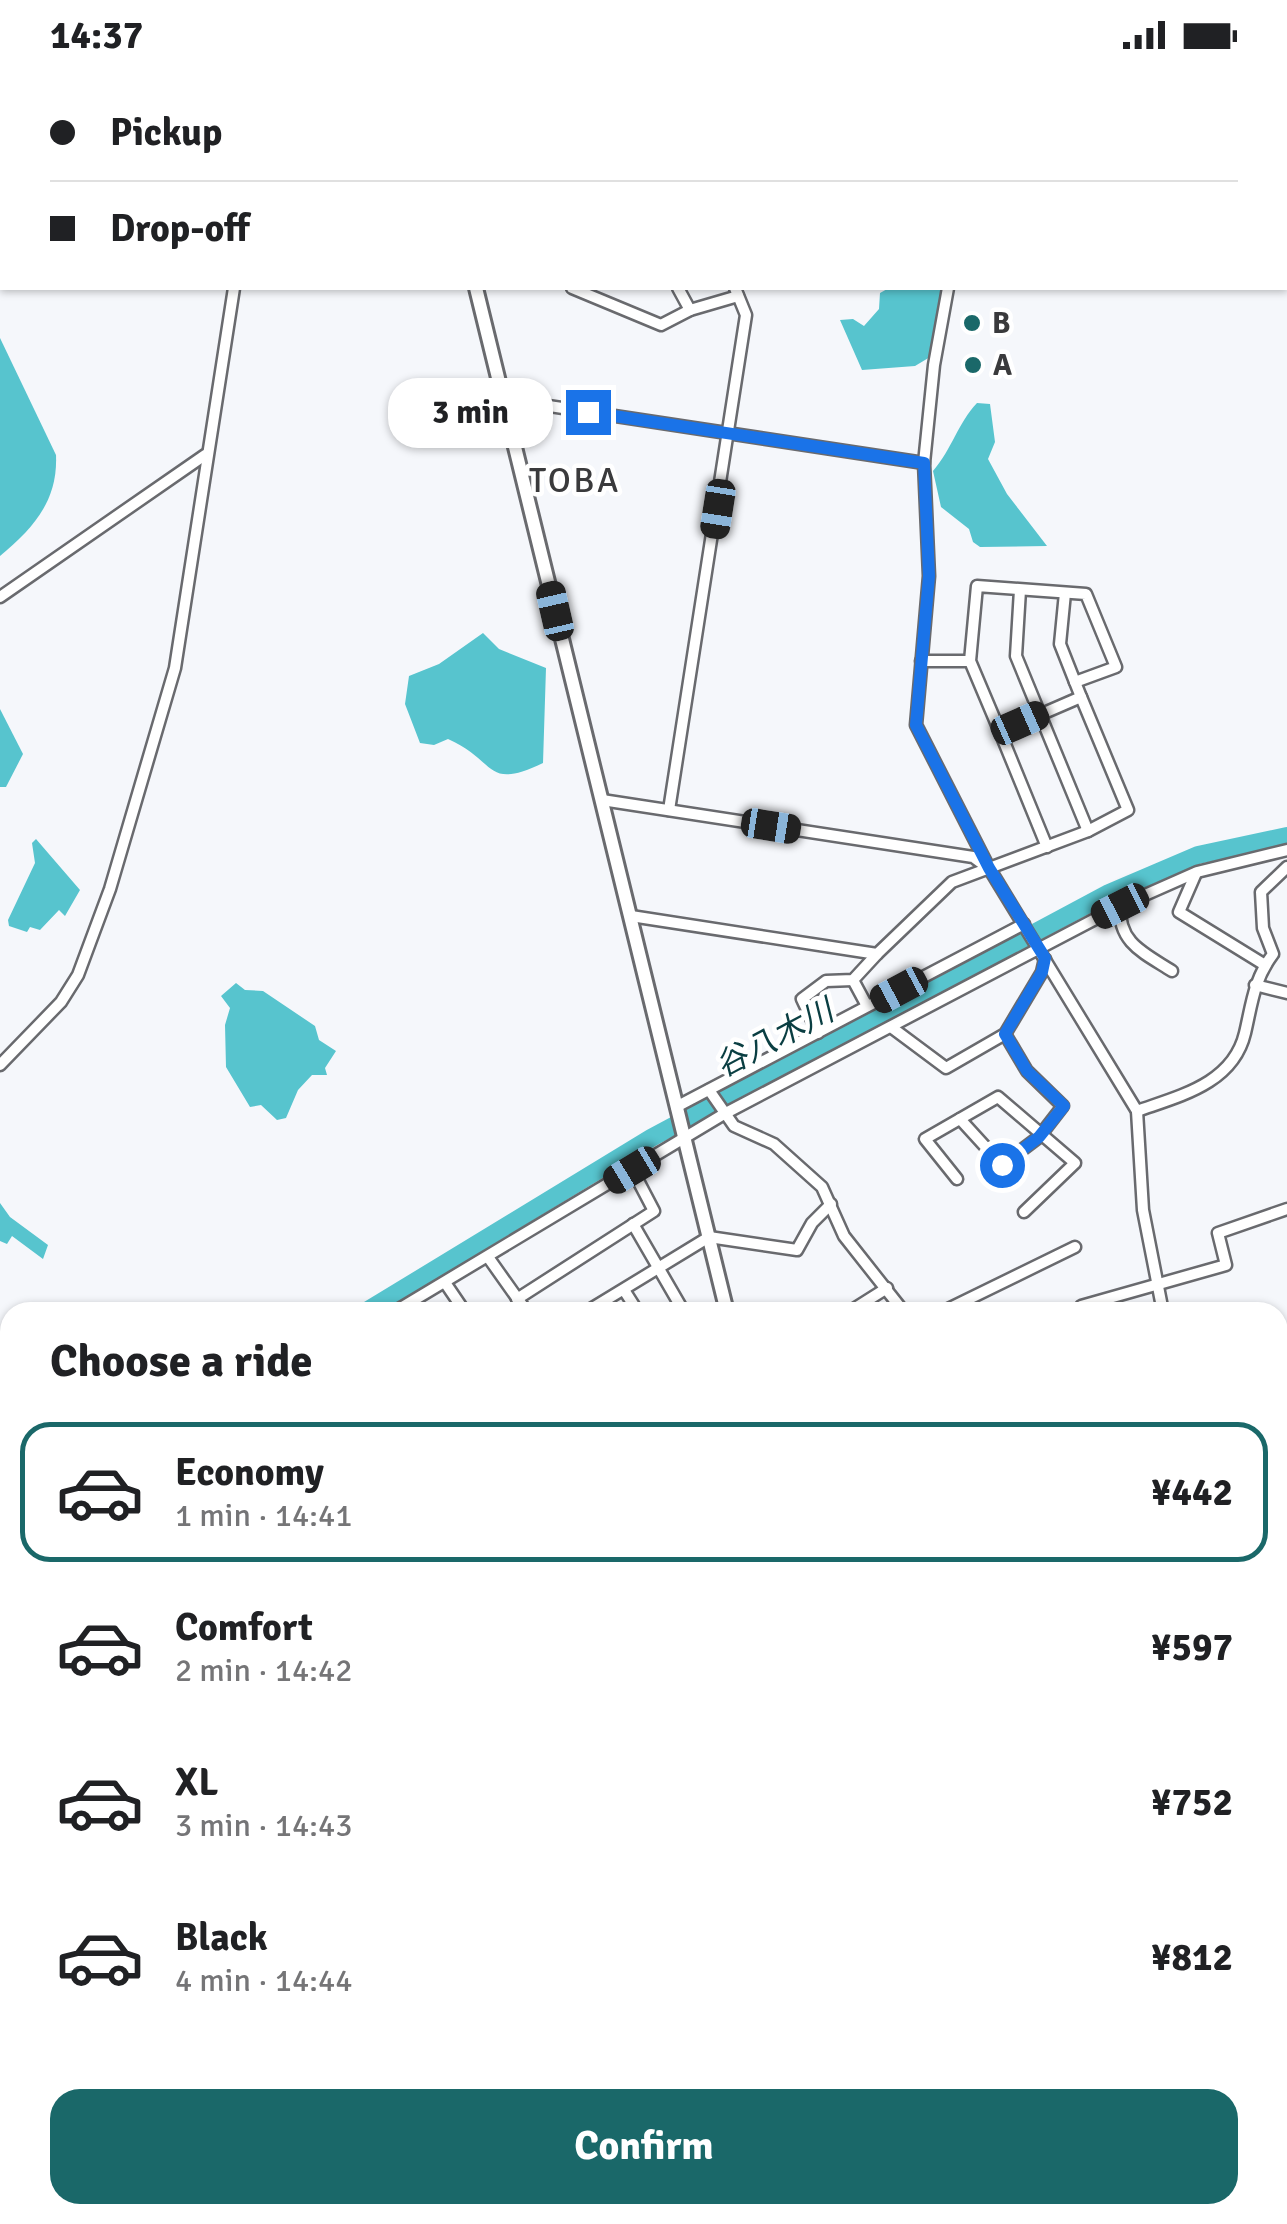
<!DOCTYPE html>
<meta charset="utf-8">
<style>
body{margin:0;font-family:Signika,"Noto Sans JP",sans-serif;background:#f6f6f6;color:#202124;height:100vh;display:flex;flex-direction:column;font-size:38px;white-space:nowrap}
*{box-sizing:border-box;margin:0}
p{font-size:32px;color:#757577}
.icon{flex:none;width:55px;height:55px;fill:none;stroke:currentColor;stroke-width:2;stroke-linecap:round;stroke-linejoin:round}
.map{position:relative;flex:1;overflow:hidden}
.side{position:absolute;left:0px;top:1232px;width:1288px;height:922px;display:flex;flex-direction:column;background:#fff;border-radius:30px 30px 0 0;box-shadow:0 2px 8px #0004}
.side>*{flex:none}
.guide{position:absolute;left:0px;top:0px;width:1288px;height:220px;box-shadow:0 2px 8px #0004;display:grid;align-content:center;height:220px;padding:0 50px;background:#fff}
.end{position:absolute;width:45px;height:45px;margin:-22px;border:12px solid #1a73e8;background:#fff;box-shadow:0 0 0 5px #fff}
.from{border-radius:50%}
.bubble{position:absolute;height:70px;border-radius:30px;background:#fff;box-shadow:0 2px 8px #0004;font-size:32px;font-weight:700;line-height:70px;text-align:center}
.car{position:absolute;width:30px;height:60px;margin:-30px -15px;border-radius:12px;box-shadow:0 0 8px 2px #0007;background:linear-gradient(#222 24%,#8ab4d8 0 40%,#222 0 76%,#8ab4d8 0 86%,#222 0)}
.guide b{display:flex;align-items:center;gap:35px;height:95px;font-size:38px}
.guide b+b{border-top:2px solid #e0e0e0}
.guide i{width:25px;height:25px;background:#202124}
ul{padding:0;list-style:none}
li{display:flex;align-items:center;gap:30px;height:140px;margin:0 20px 15px;padding:0 30px;border:5px solid transparent;border-radius:30px}
li div{flex:1}
li b{display:block;font-size:38px}
li em{font-style:normal;font-weight:700}
li.on{border-color:#1a6869}
li>.icon{width:90px;height:90px;stroke-width:1.5}
h2{padding:0 50px;font-size:45px;line-height:120px}
.cta{display:flex;gap:20px;margin-top:auto;padding:20px 50px}
.cta a{flex:1;height:115px;border-radius:30px;background:#1a6869;color:#fff;font-size:40px;font-weight:700;line-height:115px;text-align:center}
.status{display:flex;justify-content:space-between;align-items:center;height:70px;padding:0 50px;background:#fff;direction:ltr}
.status svg{height:28px;fill:currentColor}
.map>svg:first-child{display:block}
.water{fill:#57c4ce}
.lines{fill:none;stroke-linecap:round;stroke-linejoin:round}
.stream{stroke:#57c4ce;stroke-width:2.5}
.river{stroke:#57c4ce;stroke-width:18}
.minor-casing{stroke:#696a6e;stroke-width:15}
.tertiary-casing{stroke:#696a6e;stroke-width:18}
.minor{stroke:#fff;stroke-width:10}
.tertiary{stroke:#fff;stroke-width:12}
.route{stroke:#1a73e8;stroke-width:12}
.poi-dot{fill:#1a6869;stroke:#fff;stroke-width:4}
.labels{text-anchor:middle;stroke-width:9;stroke-linejoin:round;paint-order:stroke}
.poi-label{font-size:30px;font-weight:bold;fill:#3a3a3c;stroke:#fff;text-anchor:start}
.water-label{font-size:32px;font-style:italic;fill:#0a3e42;stroke:#fff}
.quarter-label{font-size:35px;letter-spacing:2.5px;fill:#3a3a3c;stroke:#fff}
</style>
<div class="status"><b>14:37</b><svg viewBox="0 0 49 12"><path d="M0 12V9h3v3zM5 12V6h3v6zM10 12V3h3v9zM15 12V0h3v12zM26 1h20v11H26zM47 4h2v5h-2z"/></svg></div>
<div class="map">
<svg width="1287" height="2154" viewBox="0 0 1287 2154">
<rect width="100%" height="100%" fill="#f5f7fb"/>
<!-- water -->
<g class="water">
<path d="M889,218H942L930,287L915,296L862,300L840,250L853,249L864,256L879,239L880,223Z"/>
<path d="M0,268L56,385C58,430 34,458 0,486Z"/>
<path d="M977,333L990,334L995,372L988,389L1007,424L1047,476L980,477L973,472L969,459L941,437L933,401C952,379 958,353 977,333Z"/>
<path d="M483,563L499,579L546,598L543,693C484,721 498,691 448,669L434,675L420,673L405,634L409,606L439,594Z"/>
<path d="M0,639L23,684L6,717H0Z"/>
<path d="M36,769L80,820L65,846L59,840L40,860L30,857L27,862L9,856L8,850L35,793L32,773Z"/>
<path d="M236,913L245,920L263,921L315,956L319,970L336,981L325,998L327,1005H312L298,1020L286,1048L277,1050L261,1035L250,1037L226,997L225,955L230,938L221,926Z"/>
<path d="M0,1133L10,1147L48,1175L43,1189L12,1166L7,1174L0,1171Z"/>
</g>
<g class="lines">
<!-- stream -->
<path class="stream" d="M773,2154L780,2145"/>
<!-- river -->
<g class="river">
<path d="M365,1242L651,1068L1109,823L1198,785L1287,766"/>
<path d="M0,1738L8,1705L10,1649"/>
</g>
<defs>
<g id="minor">
<path d="M73,0L74,2"/>
<path d="M155,0L156,2"/>
<path d="M203,0L204,2"/>
<path d="M506,0L507,2"/>
<path d="M629,0L630,2"/>
<path d="M680,0L681,2"/>
<path d="M751,0V2"/>
<path d="M940,0L941,2"/>
<path d="M1091,0L1094,2"/>
<path d="M272,2V0"/>
<path d="M338,2L351,0"/>
<path d="M1276,2V0"/>
<path d="M1285,25H1287"/>
<path d="M1285,62H1287"/>
<path d="M1285,85L1287,84"/>
<path d="M572,218L661,255L690,240L738,226"/>
<path d="M678,218L690,240"/>
<path d="M948,218L934,295L924,393L929,506L916,655L989,798L1137,1041L1143,1140L1163,1242"/>
<path d="M503,329L924,393"/>
<path d="M1020,520L1016,586L1088,761"/>
<path d="M1065,523L1060,574L1075,612"/>
<path d="M0,527L205,385"/>
<path d="M921,591H970L977,516L1086,524L1116,597L1075,612L1081,627L1000,662L970,591"/>
<path d="M1000,662L1047,777"/>
<path d="M602,730L973,787L984,795"/>
<path d="M669,740L746,245L735,218"/>
<path d="M1196,803L1179,842L1265,895"/>
<path d="M1120,836C1118,873 1144,883 1172,901"/>
<path d="M631,846L877,884L952,812L1088,761L1128,740L1081,627"/>
<path d="M853,910L867,936"/>
<path d="M1255,915L1287,923"/>
<path d="M891,957L946,998L1005,964L1042,902L1045,889"/>
<path d="M818,963L802,929L826,911L853,910L877,884"/>
<path d="M0,995L61,932L78,905L110,819L175,598L234,218"/>
<path d="M709,1020L734,1056L774,1074L822,1117L844,1166L904,1242"/>
<path d="M676,1037L1024,854"/>
<path d="M1137,1041C1179,1026 1233,1014 1245,963C1252,933 1254,909 1273,884L1263,858L1261,822L1287,797"/>
<path d="M960,1049L1002,1095L1039,1067L1063,1036L1027,1001L1005,964"/>
<path d="M957,1109L925,1069L998,1027L1075,1093L1024,1142"/>
<path d="M633,1154L684,1242"/>
<path d="M488,1187L527,1242"/>
<path d="M446,1214L465,1242"/>
<path d="M624,1220L638,1242"/>
<path d="M517,1229L654,1141L632,1099"/>
<path d="M394,1242L724,1044L1120,836L1197,802L1287,780"/>
<path d="M586,1242L709,1167L797,1180L812,1153L831,1134"/>
<path d="M849,1242L887,1218"/>
<path d="M942,1242L1075,1177"/>
<path d="M1083,1242L1081,1236L1226,1195L1218,1163L1287,1139"/>
<path d="M1278,1294L1287,1289"/>
<path d="M1278,1331L1287,1359"/>
<path d="M1287,1472V1482"/>
<path d="M1278,1507L1287,1505"/>
<path d="M0,1556L10,1561"/>
<path d="M1278,1556L1287,1554"/>
<path d="M1278,1723L1287,1720"/>
<path d="M1278,1772L1287,1809"/>
<path d="M0,1773L10,1738"/>
<path d="M0,2083L10,2066"/>
<path d="M1278,2108L1287,2109"/>
<path d="M882,2145L887,2154"/>
<path d="M906,2145L909,2154"/>
<path d="M296,2154V2145"/>
<path d="M388,2154L399,2145"/>
<path d="M964,2154L1018,2148L1108,2154"/>
<path d="M1178,2154L1198,2145"/>
</g>
<g id="tertiary">
<path d="M422,0L423,2"/>
<path d="M1285,121H1287"/>
<path d="M476,218L727,1242"/>
<path d="M1278,1937L1287,1935"/>
<path d="M540,2154L570,2145"/>
</g>
</defs>
<!-- minor casing -->
<use href="#minor" class="minor-casing"/>
<!-- tertiary casing -->
<use href="#tertiary" class="tertiary-casing"/>
<!-- minor -->
<use href="#minor" class="minor"/>
<!-- tertiary -->
<use href="#tertiary" class="tertiary"/>
</g>
<g class="lines">
<!-- route -->
<path class="route" d="M588,342L924,393L929,506L916,655L989,798L1045,888L1042,902L1005,964L1027,1001L1064,1036L1039,1067L1002,1095"/>
</g>
<!-- markers -->
<g class="poi-dot">
<circle cx="972" cy="253" r="10"/>
<circle cx="973" cy="295" r="10"/>
</g>
<g class="labels">
<!-- poi labels -->
<g class="poi-label">
<text x="992" y="263">B</text>
<text x="993" y="305">A</text>
</g>
<!-- water labels -->
<g class="water-label">
<text transform="translate(774 968) rotate(-28)" y="11">谷八木川</text>
</g>
<!-- quarter labels -->
<g class="quarter-label">
<text x="575" y="422">TOBA</text>
</g>
</g>
</svg>
<i class="end from" style="left:1002px;top:1095px"></i>
<i class="end" style="left:588px;top:342px"></i>
<div class="bubble" style="left:388px;top:308px;width:165px">3 min</div>
<i class="car" style="left:718px;top:439px;rotate:189deg"></i>
<i class="car" style="left:555px;top:541px;rotate:347deg"></i>
<i class="car" style="left:1020px;top:653px;rotate:66deg"></i>
<i class="car" style="left:771px;top:756px;rotate:99deg"></i>
<i class="car" style="left:1120px;top:836px;rotate:243deg"></i>
<i class="car" style="left:899px;top:920px;rotate:242deg"></i>
<i class="car" style="left:632px;top:1100px;rotate:239deg"></i>
<div class="guide">
<b><i class="from"></i>Pickup</b>
<b><i></i>Drop-off</b>
</div>
<section class="side">
<h2>Choose a ride</h2>
<ul>
<li class="on"><svg class="icon" aria-label="car" viewBox="0 0 24 24"><path d="M5 17H2v-5l4-1 3-4h7l3 4 3 1v5h-3M9 17h6M6 11h13"/><circle cx="7" cy="17" r="2"/><circle cx="17" cy="17" r="2"/></svg><div><b>Economy</b><p>1 min · 14:41</p></div><em>¥442</em></li>
<li><svg class="icon" aria-label="car" viewBox="0 0 24 24"><path d="M5 17H2v-5l4-1 3-4h7l3 4 3 1v5h-3M9 17h6M6 11h13"/><circle cx="7" cy="17" r="2"/><circle cx="17" cy="17" r="2"/></svg><div><b>Comfort</b><p>2 min · 14:42</p></div><em>¥597</em></li>
<li><svg class="icon" aria-label="car" viewBox="0 0 24 24"><path d="M5 17H2v-5l4-1 3-4h7l3 4 3 1v5h-3M9 17h6M6 11h13"/><circle cx="7" cy="17" r="2"/><circle cx="17" cy="17" r="2"/></svg><div><b>XL</b><p>3 min · 14:43</p></div><em>¥752</em></li>
<li><svg class="icon" aria-label="car" viewBox="0 0 24 24"><path d="M5 17H2v-5l4-1 3-4h7l3 4 3 1v5h-3M9 17h6M6 11h13"/><circle cx="7" cy="17" r="2"/><circle cx="17" cy="17" r="2"/></svg><div><b>Black</b><p>4 min · 14:44</p></div><em>¥812</em></li>
</ul>
<div class="cta"><a>Confirm</a></div>
</section>
</div>
